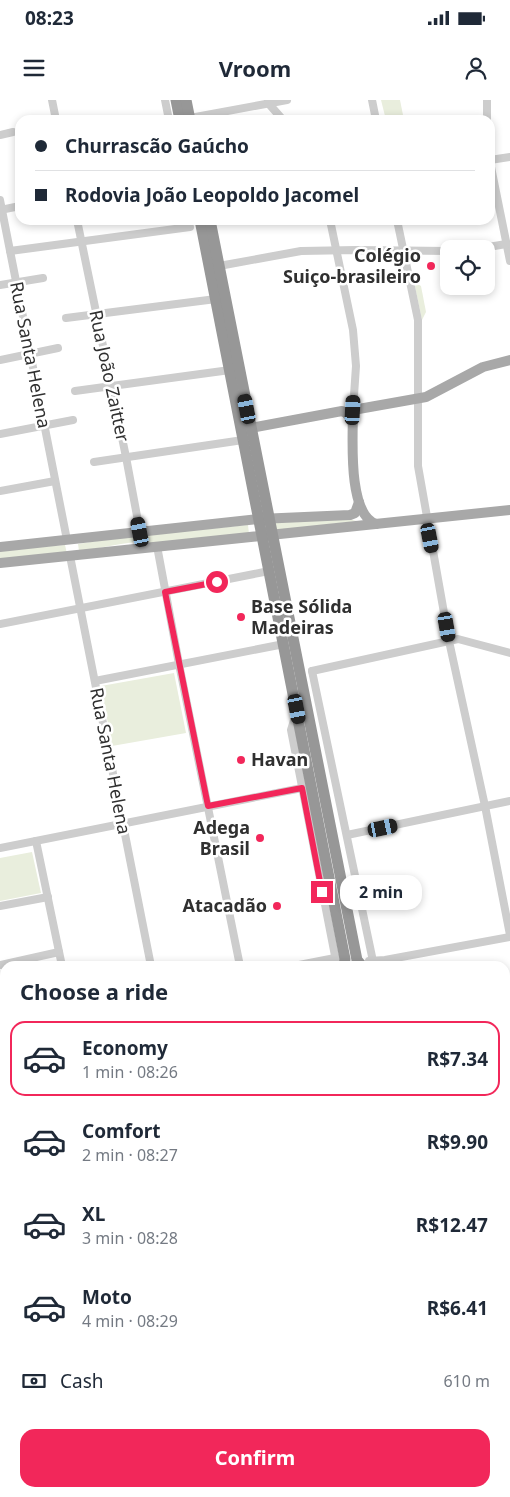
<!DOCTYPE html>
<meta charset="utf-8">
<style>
body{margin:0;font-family:"Noto Sans",sans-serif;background:#f6f6f7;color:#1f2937;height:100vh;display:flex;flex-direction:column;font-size:19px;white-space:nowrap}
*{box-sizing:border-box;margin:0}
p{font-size:16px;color:#747a83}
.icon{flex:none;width:28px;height:28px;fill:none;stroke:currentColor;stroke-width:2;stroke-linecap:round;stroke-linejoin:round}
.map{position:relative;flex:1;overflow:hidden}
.panel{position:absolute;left:0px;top:861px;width:510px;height:536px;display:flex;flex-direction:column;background:#fff;border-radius:15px 15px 0 0;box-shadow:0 2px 8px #0003}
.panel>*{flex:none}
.top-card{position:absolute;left:15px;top:15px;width:480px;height:110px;border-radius:15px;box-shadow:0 2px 8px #0003;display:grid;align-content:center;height:110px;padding:0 20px;background:#fff}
.buttons{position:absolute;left:440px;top:140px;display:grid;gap:10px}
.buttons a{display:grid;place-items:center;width:55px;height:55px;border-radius:10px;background:#fff;box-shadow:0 2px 8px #0003;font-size:25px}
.end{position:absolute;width:22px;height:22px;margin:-11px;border:6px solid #f2275a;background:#fff;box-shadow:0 0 0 2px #fff}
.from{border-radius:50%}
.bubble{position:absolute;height:35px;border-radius:15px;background:#fff;box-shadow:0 2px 8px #0003;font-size:16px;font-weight:700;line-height:35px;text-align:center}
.car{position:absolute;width:15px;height:30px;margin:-15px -8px;border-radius:6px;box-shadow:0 0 4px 1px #0007;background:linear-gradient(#222 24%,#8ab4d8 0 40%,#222 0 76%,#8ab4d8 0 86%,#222 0)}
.top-card b{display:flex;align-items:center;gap:18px;height:48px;font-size:19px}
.top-card b+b{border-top:1px solid #e0e1e3}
.top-card i{width:12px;height:12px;background:#1f2937}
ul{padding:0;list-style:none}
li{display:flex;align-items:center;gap:15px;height:75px;margin:0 10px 8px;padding:0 10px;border:2px solid transparent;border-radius:15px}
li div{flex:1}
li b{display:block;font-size:19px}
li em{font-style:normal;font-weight:700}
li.selected{border-color:#f2275a}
li>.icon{width:45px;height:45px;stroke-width:1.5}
h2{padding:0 20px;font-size:22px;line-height:60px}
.pay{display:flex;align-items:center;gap:12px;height:55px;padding:0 20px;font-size:19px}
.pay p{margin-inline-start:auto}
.cta{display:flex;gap:10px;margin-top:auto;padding:10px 20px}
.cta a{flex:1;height:58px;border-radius:15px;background:#f2275a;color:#fff;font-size:20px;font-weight:700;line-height:58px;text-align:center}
.status{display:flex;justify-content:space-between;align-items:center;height:35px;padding:0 25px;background:#fff;direction:ltr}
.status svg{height:14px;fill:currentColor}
header{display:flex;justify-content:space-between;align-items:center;height:65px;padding:0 20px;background:#fff;font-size:22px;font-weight:700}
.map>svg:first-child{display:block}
.green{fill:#e9eedd}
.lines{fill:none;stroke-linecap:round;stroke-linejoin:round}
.river{stroke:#c8e7ef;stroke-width:9}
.minor{stroke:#cdcdcd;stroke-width:8}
.major{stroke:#a8a8a8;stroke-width:10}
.highway{stroke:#979797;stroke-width:11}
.route{stroke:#f2275a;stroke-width:6}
.poi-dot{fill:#f2275a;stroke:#fff;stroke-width:2}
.labels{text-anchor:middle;stroke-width:5;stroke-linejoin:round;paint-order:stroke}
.poi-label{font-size:18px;font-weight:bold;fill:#303030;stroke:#fff;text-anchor:end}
.street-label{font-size:18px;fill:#303030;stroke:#fff}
</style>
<div class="status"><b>08:23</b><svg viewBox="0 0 49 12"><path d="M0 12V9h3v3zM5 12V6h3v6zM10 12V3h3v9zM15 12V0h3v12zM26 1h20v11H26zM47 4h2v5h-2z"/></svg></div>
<header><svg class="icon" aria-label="menu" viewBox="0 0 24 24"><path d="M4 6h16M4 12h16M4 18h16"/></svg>Vroom<svg class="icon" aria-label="person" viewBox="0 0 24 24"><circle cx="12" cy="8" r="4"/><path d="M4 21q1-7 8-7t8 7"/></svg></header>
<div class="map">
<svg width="510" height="1397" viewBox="0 0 510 1397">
<rect width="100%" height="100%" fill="#fff"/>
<!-- green -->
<g class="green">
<path d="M381,0H400L404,20H386Z"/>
<path d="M414,182L421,186L426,212L422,220Z"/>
<path d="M339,417L357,421L276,431L274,421Z"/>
<path d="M248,425L249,434L146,444L145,435Z"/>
<path d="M134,435L135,442C116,444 98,449 79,451L78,444Z"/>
<path d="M65,445L67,454L0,460V450Z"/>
<path d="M174,573L186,633L112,646L101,586Z"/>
<path d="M32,752L41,793L0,801V758Z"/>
</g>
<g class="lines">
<!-- river -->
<g class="river">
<path d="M505,1142L510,1139"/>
<path d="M264,1397L266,1392"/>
</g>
<!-- minor -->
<g class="minor">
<path d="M52,0L56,20"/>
<path d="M165,0L169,20"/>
<path d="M268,0L269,4L283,20"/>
<path d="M372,0L376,20"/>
<path d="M190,18L287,0"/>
<path d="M487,20V0"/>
<path d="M0,35L13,32"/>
<path d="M490,60L510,57"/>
<path d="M490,62L510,161"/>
<path d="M0,100L67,440"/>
<path d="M0,110L20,106"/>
<path d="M77,120L126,357L140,432"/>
<path d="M330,120L353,230L356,266L353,310"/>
<path d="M397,120L418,220V366L449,541L485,706L510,835"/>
<path d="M477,149L506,144"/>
<path d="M10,151L190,127"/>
<path d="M219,166L301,151L356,150L449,151"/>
<path d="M0,185L43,178"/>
<path d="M66,218L216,199"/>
<path d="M0,260L58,248"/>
<path d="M75,291L230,270"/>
<path d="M0,334L73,320"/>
<path d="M94,362L243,340"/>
<path d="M0,391L55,381"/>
<path d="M157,446L179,564L240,866"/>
<path d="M70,456L151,866"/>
<path d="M0,524L269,471"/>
<path d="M312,571L374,866"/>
<path d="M312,571L458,539L510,553"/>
<path d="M95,581L284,544"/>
<path d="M296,614L291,630L337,866"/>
<path d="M347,735L510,701"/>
<path d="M36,741L62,866"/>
<path d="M0,748L302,688"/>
<path d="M0,806L48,797"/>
<path d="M369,861L385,860L510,837"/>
<path d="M0,865L59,852"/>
<path d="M294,866L335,858H340"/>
<path d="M0,924L5,923"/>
<path d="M0,983L5,982"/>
<path d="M0,999L5,1002"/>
<path d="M0,1048L5,1050"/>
<path d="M505,1060L510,1058"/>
<path d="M0,1077L5,1079"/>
<path d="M0,1133L5,1128"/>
<path d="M505,1177L510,1175"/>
<path d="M505,1212L510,1213"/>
<path d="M0,1221L5,1227"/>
<path d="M0,1257L5,1253"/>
<path d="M0,1381L5,1376"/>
<path d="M148,1392L152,1397"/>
<path d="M300,1392L302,1397"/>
<path d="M123,1397L128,1392"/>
<path d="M336,1397L343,1392"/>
</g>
<!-- major -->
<g class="major">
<path d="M251,328L342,311L346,313L353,322"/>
<path d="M376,424C347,414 353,335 353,310L426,297L483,267L510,260"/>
<path d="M0,447L259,419L350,415L355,413L359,402"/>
<path d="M0,463L510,410"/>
</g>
<!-- highway -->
<g class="highway">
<path d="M176,0L180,20"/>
<path d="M186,0L190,20"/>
<path d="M200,120L345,859L344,866"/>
<path d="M210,120L357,860L362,866"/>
<path d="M440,1392L441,1397"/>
<path d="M468,1392L469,1397"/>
</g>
</g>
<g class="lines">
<!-- route -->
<path class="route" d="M217,482L165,492L208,706L302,688L322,792"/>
</g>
<!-- markers -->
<g class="poi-dot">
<circle cx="431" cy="166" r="5"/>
<circle cx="241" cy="517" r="5"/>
<circle cx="241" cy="660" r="5"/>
<circle cx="260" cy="738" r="5"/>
<circle cx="277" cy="806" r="5"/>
</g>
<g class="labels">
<!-- poi labels -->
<g class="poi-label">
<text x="421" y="162">Colégio<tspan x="421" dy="21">Suiço-brasileiro</tspan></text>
<text x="251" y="513" text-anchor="start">Base Sólida<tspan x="251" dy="21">Madeiras</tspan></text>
<text x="251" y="666" text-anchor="start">Havan</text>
<text x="250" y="734">Adega<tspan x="250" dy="21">Brasil</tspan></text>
<text x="267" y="812">Atacadão</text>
</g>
<!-- street labels -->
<g class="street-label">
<text transform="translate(30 255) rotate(79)" y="6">Rua Santa Helena</text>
<text transform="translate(109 276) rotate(78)" y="6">Rua João Zaitter</text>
<text transform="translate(110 661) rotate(79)" y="6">Rua Santa Helena</text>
</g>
</g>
</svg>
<div class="buttons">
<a><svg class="icon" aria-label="locate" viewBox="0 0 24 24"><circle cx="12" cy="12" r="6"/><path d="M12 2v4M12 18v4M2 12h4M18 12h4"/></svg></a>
</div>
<i class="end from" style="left:217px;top:482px"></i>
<i class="end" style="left:322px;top:792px"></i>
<div class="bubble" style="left:340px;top:775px;width:82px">2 min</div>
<i class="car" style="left:247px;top:309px;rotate:349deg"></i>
<i class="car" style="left:353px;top:310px;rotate:3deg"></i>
<i class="car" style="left:140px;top:432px;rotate:349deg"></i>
<i class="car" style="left:430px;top:438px;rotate:169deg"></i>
<i class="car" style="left:447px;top:527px;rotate:170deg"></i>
<i class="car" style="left:297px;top:609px;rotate:169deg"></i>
<i class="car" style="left:383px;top:728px;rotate:78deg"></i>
<div class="top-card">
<b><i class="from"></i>Churrascão Gaúcho</b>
<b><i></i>Rodovia João Leopoldo Jacomel</b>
</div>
<section class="panel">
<h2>Choose a ride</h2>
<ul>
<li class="selected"><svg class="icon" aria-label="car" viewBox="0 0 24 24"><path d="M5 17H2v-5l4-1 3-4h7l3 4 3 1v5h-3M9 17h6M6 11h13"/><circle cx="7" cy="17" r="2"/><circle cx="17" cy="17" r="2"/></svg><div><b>Economy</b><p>1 min · 08:26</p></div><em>R$7.34</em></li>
<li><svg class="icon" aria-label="car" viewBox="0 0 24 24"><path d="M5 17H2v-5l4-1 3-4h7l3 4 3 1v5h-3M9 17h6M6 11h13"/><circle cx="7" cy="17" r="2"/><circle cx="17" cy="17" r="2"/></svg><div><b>Comfort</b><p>2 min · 08:27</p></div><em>R$9.90</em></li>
<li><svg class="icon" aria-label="car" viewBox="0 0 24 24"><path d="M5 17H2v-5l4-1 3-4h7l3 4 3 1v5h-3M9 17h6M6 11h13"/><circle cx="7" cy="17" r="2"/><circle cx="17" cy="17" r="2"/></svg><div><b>XL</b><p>3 min · 08:28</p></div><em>R$12.47</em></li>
<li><svg class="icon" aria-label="car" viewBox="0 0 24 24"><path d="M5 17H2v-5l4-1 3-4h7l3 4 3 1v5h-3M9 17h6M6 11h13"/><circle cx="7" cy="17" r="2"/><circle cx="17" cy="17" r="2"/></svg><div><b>Moto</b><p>4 min · 08:29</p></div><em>R$6.41</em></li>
</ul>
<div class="pay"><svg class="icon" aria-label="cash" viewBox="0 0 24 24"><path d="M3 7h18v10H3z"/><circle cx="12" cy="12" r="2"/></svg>Cash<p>610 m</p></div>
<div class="cta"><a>Confirm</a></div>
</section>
</div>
